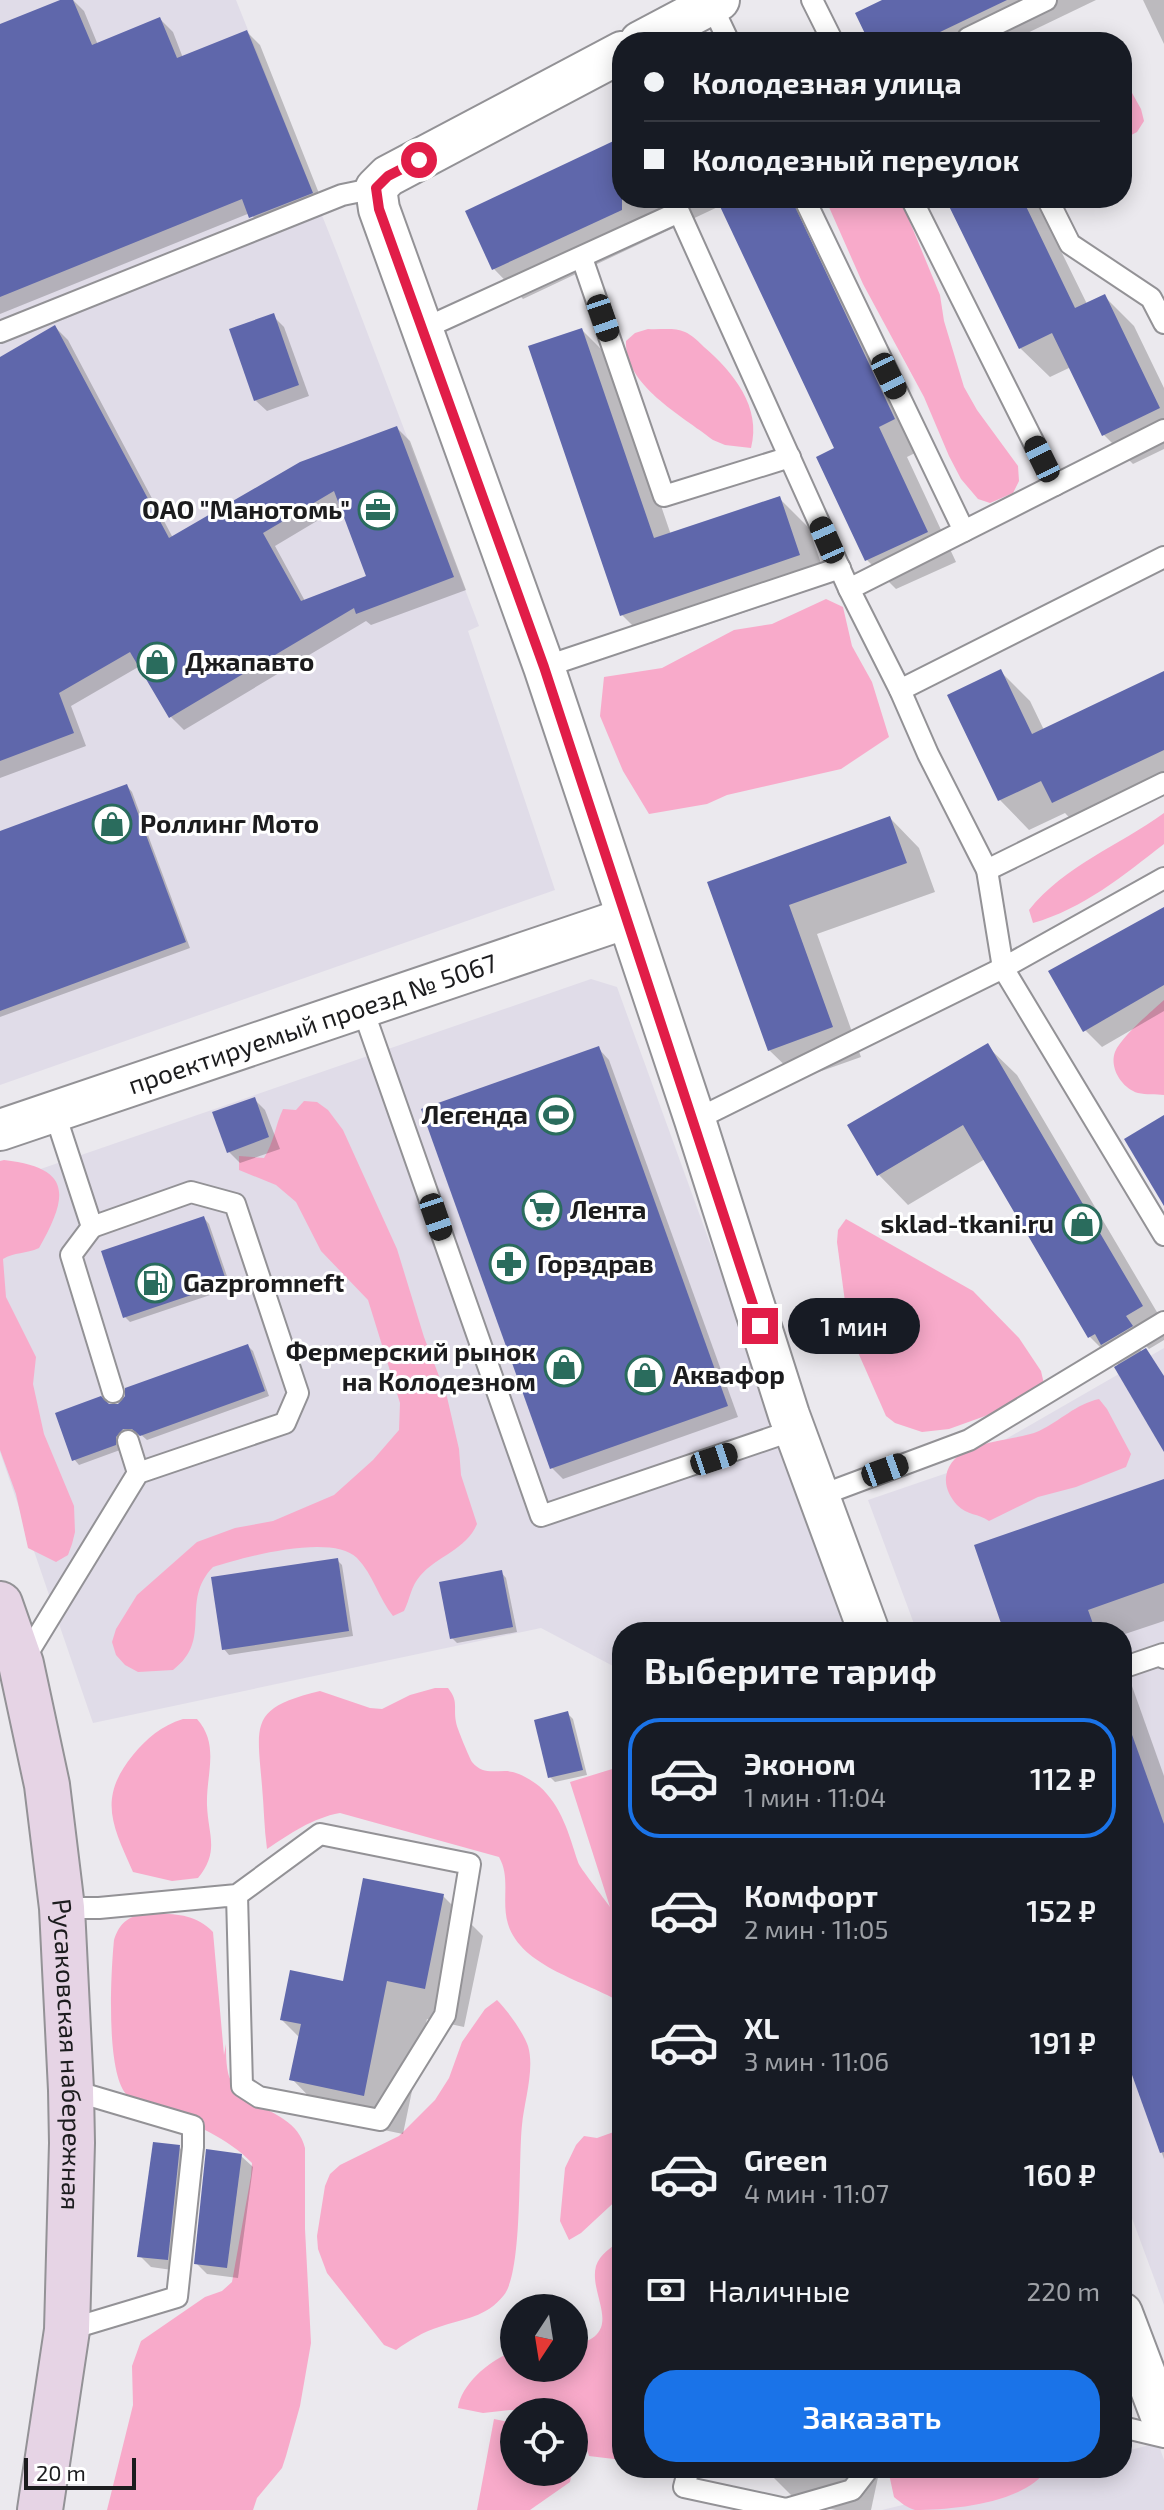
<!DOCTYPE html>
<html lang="ru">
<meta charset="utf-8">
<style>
body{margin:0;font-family:"Exo 2",sans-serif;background:#242831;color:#f1f3f6;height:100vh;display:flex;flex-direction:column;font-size:30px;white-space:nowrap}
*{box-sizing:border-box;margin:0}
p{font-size:26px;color:#9ea1a6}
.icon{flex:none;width:44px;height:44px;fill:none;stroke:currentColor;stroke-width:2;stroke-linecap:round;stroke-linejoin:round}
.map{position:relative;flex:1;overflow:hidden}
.drawer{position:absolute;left:612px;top:1622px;width:520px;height:856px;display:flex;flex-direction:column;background:#171b24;border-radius:32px;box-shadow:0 4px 20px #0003}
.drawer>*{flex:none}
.banner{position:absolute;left:612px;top:32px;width:520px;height:176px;border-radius:32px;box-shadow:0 4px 20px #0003;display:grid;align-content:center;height:176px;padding:0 32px;background:#171b24}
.needle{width:52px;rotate:192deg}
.buttons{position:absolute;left:500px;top:2294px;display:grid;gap:16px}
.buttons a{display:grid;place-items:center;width:88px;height:88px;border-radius:50%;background:#171b24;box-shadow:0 4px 20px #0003;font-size:40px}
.scale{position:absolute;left:24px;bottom:20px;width:112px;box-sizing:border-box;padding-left:8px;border:4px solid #1c1c1e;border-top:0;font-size:22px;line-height:28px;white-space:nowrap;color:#1c1c1e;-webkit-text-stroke:6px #fff;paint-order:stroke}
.end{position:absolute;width:36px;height:36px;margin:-18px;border:10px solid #e11d48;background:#fff;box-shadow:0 0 0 4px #fff}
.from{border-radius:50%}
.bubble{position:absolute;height:56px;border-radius:28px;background:#171b24;box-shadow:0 4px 20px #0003;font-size:26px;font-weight:600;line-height:56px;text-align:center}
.car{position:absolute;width:24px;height:48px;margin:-24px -12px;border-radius:10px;box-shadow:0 0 6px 2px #0007;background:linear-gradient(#222 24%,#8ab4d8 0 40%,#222 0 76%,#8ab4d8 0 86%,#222 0)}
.banner b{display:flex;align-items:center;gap:28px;height:76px;font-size:30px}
.banner b+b{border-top:2px solid #363941}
.banner i{width:20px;height:20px;background:#f1f3f6}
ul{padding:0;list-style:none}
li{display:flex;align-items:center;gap:24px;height:120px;margin:0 16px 12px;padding:0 16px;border:4px solid transparent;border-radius:32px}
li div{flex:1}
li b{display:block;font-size:30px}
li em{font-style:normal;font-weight:600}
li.active{border-color:#1a73e8}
li>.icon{width:72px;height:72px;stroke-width:1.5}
h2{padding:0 32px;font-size:36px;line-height:96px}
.pay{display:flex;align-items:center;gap:20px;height:88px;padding:0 32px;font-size:30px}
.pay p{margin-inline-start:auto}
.primary-button{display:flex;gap:16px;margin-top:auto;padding:16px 32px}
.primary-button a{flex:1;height:92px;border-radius:32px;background:#1a73e8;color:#fff;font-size:32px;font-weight:600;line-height:92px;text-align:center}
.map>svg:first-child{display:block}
.built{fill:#e0dce8}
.green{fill:#f8aaca}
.shadow{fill:#0003;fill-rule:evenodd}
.building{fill:#5f67ab;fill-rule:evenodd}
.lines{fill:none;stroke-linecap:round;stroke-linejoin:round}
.lane-casing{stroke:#939296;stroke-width:24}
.street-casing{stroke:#939296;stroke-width:44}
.secondary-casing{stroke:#939296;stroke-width:48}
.lane{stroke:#fff;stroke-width:20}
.street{stroke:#fff;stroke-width:40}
.secondary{stroke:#e6d4e5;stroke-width:44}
.route{stroke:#e11d48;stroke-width:10}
.labels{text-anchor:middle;stroke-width:6;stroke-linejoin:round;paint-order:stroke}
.poi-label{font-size:26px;font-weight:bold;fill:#1c1c1e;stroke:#fff;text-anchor:start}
.street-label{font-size:26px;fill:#1c1c1e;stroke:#fff}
</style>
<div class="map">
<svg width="1164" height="2510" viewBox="0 0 1164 2510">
<rect width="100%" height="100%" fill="#ebe9ee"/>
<!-- built -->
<g class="built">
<path d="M0,0H236L337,253L479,626L468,631L555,890L0,1085Z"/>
<path d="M591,979L617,987L851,1632H622V1689L613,1666L541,1628L93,1723L0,1452V1183Z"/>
<path d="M1164,1348V2305L1122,2191V1632H917L868,1500L947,1473Z"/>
<path d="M1158,2443L1164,2460V2510H882L1055,2468H1122V2452Z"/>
</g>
<!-- green -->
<g class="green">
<path d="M1122,75L1141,109L1144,121L1137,132L1122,140Z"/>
<path d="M825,198H900L940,295L944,321L964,387L977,410L1018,466L1019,481L1013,493L990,503L978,499L961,479L949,456L924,397L863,284Z"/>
<path d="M648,329C660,330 674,327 685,332C692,335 699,342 704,347C733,372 762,407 751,448L725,445L713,440C681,415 624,385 626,341L635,333Z"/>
<path d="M826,599L843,607L852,646L872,682L889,737L841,769L727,795L707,804L649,814L623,771L600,716L604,677L662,668L734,630L772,624Z"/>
<path d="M1164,813V844C1124,875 1083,909 1033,923L1029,910C1065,865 1119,846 1164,813Z"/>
<path d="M1164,1000V1095C1156,1094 1146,1095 1138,1093C1122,1088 1109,1068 1115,1052C1121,1037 1151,1012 1164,1000Z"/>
<path d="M304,1101L317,1102L328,1110L343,1130L397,1249L424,1337L447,1397L459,1449L461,1475L477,1524C466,1550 437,1556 420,1576C411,1586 410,1599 404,1611L393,1616C379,1599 373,1574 357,1558C332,1533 244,1557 213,1567C179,1602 214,1639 173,1670L138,1672L125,1665L116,1655L112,1642L116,1629L137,1595L197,1542L235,1528L273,1521L334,1495L373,1460L399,1430L400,1403L368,1300L321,1251L296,1202L276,1185L239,1170V1156L264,1158C274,1142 275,1126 283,1109L296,1110Z"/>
<path d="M4,1160C72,1168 69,1195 39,1248C26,1254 14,1252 3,1259L6,1297L36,1357L33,1384L44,1434L74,1506L75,1532L72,1544L68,1555L56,1562L28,1548L16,1494L0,1450V1161Z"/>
<path d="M846,1219L973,1291L1019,1338L1041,1371L1044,1384L1013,1406L949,1429L922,1432L895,1423L886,1416L857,1350L848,1324L837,1242L838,1230Z"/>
<path d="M1099,1399L1107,1409L1131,1454L1126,1467L1076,1487L1038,1497L989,1521C978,1513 968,1516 957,1505C950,1497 945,1488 946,1477C952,1438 1012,1443 1039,1431C1060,1421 1076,1404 1099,1399Z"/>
<path d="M435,1688H448C459,1702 453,1706 456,1722C456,1726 470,1759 472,1762C482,1774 492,1771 505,1771C517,1771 530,1779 539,1786C562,1806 569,1835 578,1862C579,1867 604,1898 610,1907L570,1782L622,1766V2003C586,1981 521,1967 508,1924C501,1901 511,1878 499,1857L340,1813C312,1818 290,1834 267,1849C264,1828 264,1807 262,1786C257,1724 249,1708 320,1691L370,1708L382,1709L410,1695Z"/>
<path d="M183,1719H197C220,1745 206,1774 207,1805C208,1835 220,1851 198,1878L172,1881L133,1872C113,1826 97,1799 133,1755C147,1738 161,1726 183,1719Z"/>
<path d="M140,1914C167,1914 193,1911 213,1932L224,2055L226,2044C226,2055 226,2072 231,2081C247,2111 296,2110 305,2148V2229L311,2343L300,2406L286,2456L282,2468L257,2498L253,2510H107L133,2405L132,2366L141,2341L205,2297L222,2291L232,2282L251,2176L252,2163C228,2138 194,2124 162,2111C152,2107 136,2104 128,2096C105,2076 111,1971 114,1940C119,1925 125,1919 140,1914Z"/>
<path d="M497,2000C508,2011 523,2032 528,2046C535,2069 524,2102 522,2125C518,2161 523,2271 504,2295C486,2318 464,2318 439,2327C423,2332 410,2340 396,2350L384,2345L327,2273L318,2249L317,2236L325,2186L330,2174L340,2165L399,2136L435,2100L449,2078L462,2042L485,2009Z"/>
<path d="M622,2129V2195L581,2233L569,2240L560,2221L565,2168L576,2145L584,2136L597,2138Z"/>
<path d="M622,2239V2460L589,2456L585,2443L574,2431V2412L510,2410L483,2413L458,2408C461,2384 491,2359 514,2351V2368H574V2345C627,2334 588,2295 596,2266C600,2254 612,2247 622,2239Z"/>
<path d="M494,2419L514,2423V2472H572L570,2482L530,2510H477Z"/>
<path d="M895,2468H1048C1026,2503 954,2510 915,2510C907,2508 900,2502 894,2497L889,2474Z"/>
</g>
<!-- shadow -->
<g class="shadow">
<path d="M66,0H73L84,11L98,45L160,19L173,32L183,58L247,32L260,45L324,206L264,230L250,213L0,314V27Z"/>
<path d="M887,0H1096L1009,42H871Z"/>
<path d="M1143,0H1164V44Z"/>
<path d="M622,139V198H805L923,449L907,457L956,562L896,589L867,560L837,449L722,205L523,299L494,269L467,212Z"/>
<path d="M947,198H1035L1087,304L1104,296L1134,326L1164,388V449L1133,464L1104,435L1071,367L1050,377L1020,348Z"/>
<path d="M273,316L284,327L309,396L267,411L255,400Z"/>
<path d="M55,327L68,340L173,538L397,428L410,441L466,590L371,625L366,621L184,730L171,717L140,666L71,706L86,746L0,778V359ZM342,506L369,577L305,601L275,546Z"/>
<path d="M582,330L611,359L671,535L779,498L809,528L828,584L651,644L622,615Z"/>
<path d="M1001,672L1030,701L1044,730L1164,673V793L1083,832L1065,813L1029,830L1000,800L950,696Z"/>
<path d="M127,786L132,792L190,948L0,1017V833Z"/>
<path d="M890,818L919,848L935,892L817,934L861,1057L799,1079L769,1050L709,883Z"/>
<path d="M1164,909V1011L1102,1047L1085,1030Z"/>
<path d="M987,1046L1017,1075L1164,1324V1340L1149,1349L1135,1335L1142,1353L1119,1366L1090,1337L985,1159L908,1205L879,1175L850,1126Z"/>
<path d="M598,1048L609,1060L738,1417L563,1479L552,1468Z"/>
<path d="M254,1099L265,1110L280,1149L240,1163L229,1152Z"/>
<path d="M204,1218L209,1224L231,1288L130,1322L125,1317Z"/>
<path d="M248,1346L253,1351L269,1396L147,1440L139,1433H129L120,1443V1450L79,1465L74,1459L109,1406H118Z"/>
<path d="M1164,1481V1621L1122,1635V1632H1006Z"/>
<path d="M337,1560L342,1565L353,1636L229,1655L224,1649Z"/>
<path d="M501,1572L506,1578L517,1632L457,1643L452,1638Z"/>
<path d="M1122,1658L1164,1776V2159L1122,2041Z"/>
<path d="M568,1714L573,1719L587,1775L555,1782L550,1777Z"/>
<path d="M443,1896L483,1936L464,2027L427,2019L403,2134L331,2119L292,2079L300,2038L282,2020L344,1983Z"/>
<path d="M179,2147L190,2159L179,2271L151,2267L140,2256Z"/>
<path d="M241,2156L253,2167L238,2278L207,2274L196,2263Z"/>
<path d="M764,2468H880L871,2510H836L798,2502Z"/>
</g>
<!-- building -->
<g class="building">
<path d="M60,0H73L92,45L160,17L177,58L247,30L313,193L249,218L242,199L0,297V24Z"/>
<path d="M882,0H1007L940,32L946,42H869L855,13Z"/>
<path d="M622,137V210L492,270L465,211Z"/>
<path d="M716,198H791L895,419L879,427L928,532L865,561L816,457L834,448Z"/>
<path d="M945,198H1022L1075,308L1105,294L1160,408L1102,436L1052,333L1019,349Z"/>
<path d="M274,313L299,385L254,401L229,329Z"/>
<path d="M55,325L169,538L300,462L397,426L454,577L356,614L354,608L169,718L130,652L59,693L74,733L0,761V357ZM334,491L366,576L301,601L263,533Z"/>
<path d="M582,328L654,538L780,496L800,555L620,616L528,346Z"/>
<path d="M1001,669L1032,734L1164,671V750L1052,803L1041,781L998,801L947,695Z"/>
<path d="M127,784L186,942L0,1011V831Z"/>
<path d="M890,816L907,863L789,905L833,1027L768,1051L707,882Z"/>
<path d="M1164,907V985L1083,1032L1048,971Z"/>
<path d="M988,1043L1143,1306L1126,1316L1133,1326L1101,1345L1095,1334L1088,1338L963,1125L877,1176L847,1125Z"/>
<path d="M599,1046L728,1406L550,1469L421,1109Z"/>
<path d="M255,1097L269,1137L227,1153L212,1112Z"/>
<path d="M1164,1115V1206L1124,1139Z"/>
<path d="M204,1216L227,1283L123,1318L101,1251Z"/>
<path d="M248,1344L265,1391L140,1436L132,1429H123L116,1437V1445L72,1461L55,1413L101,1396L109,1404H118L125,1396V1388Z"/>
<path d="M1146,1348L1164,1376V1452L1114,1367Z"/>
<path d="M1164,1479V1583L1088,1610L1096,1632H1004L974,1545Z"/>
<path d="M338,1558L349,1631L222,1650L211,1577Z"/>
<path d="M502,1570L513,1627L450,1639L439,1582Z"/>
<path d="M568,1711L583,1770L548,1778L534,1720Z"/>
<path d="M1122,1718H1126L1164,1824V2152L1160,2153L1122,2047Z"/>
<path d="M363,1878L444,1894L425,1989L387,1981L364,2096L289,2080L301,2024L280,2020L290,1970L343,1981Z"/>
<path d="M153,2142L180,2145L168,2260L137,2257Z"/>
<path d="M206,2149L242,2154L227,2268L194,2264Z"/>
</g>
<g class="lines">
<defs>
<g id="lane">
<path d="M812,0L833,42"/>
<path d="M711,4L729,42"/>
<path d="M970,42L968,38L1046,0"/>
<path d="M804,198L964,531"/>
<path d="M911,198L1055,485"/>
<path d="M1047,198L1070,244L1151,298L1164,323"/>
<path d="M582,258L664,496L790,457"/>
<path d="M423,329L679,212L849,589L900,690L1164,557"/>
<path d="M0,332L342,195L376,188"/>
<path d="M849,589L1164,430"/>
<path d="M544,667L840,568"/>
<path d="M900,690L928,754L987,870L1003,968L1164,878"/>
<path d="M987,870L1164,783"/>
<path d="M362,1007L541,1516L794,1430"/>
<path d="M54,1111L92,1227L71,1255L113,1392"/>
<path d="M695,1120L1003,968L1164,1235"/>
<path d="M128,1441L138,1473"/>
<path d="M819,1496L969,1440L1164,1322"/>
<path d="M21,1664L138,1473L285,1423L298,1393L235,1204L191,1192L92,1227"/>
<path d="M1122,1668L1163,1654L1164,1658"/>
<path d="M62,1908H99L237,1895L320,1834L470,1864L445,2015L380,2120L259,2097L242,2086L237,1895"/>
<path d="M67,2330L177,2297L193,2147V2126L71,2090"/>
<path d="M1122,2427L1164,2437"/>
<path d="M689,2468L684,2487L786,2509L852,2490L869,2468"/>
</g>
<g id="street">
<path d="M640,42L719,0"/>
<path d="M622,52L388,176L376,188L379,209L544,667L695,1120L789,1415L869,1632"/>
<path id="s1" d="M0,1130L627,918"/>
<path d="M1122,2313L1164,2424"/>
</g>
<g id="secondary">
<path id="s2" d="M0,1604L21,1664L47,1785L62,1908L71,2090L72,2143L67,2330L40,2510"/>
</g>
</defs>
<!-- lane casing -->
<use href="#lane" class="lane-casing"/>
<!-- street casing -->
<use href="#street" class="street-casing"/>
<!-- secondary casing -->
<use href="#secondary" class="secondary-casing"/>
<!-- lane -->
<use href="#lane" class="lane"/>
<!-- street -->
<use href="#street" class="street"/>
<!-- secondary -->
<use href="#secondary" class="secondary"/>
</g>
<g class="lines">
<!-- route -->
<path class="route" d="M419,160L388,176L376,188L379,209L544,667L760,1326"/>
</g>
<!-- icons -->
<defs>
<symbol id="office-ring" viewBox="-11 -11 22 22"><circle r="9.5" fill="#fff" stroke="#2a6c5d" stroke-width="1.5"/><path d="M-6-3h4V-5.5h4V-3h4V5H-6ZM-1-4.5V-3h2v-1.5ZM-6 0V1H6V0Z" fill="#2a6c5d"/></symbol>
<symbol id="shop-ring" viewBox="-11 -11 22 22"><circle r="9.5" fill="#fff" stroke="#2a6c5d" stroke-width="1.5"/><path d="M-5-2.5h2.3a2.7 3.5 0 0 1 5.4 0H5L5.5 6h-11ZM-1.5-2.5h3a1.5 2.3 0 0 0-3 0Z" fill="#2a6c5d"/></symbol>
<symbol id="stadium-ring" viewBox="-11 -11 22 22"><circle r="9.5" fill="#fff" stroke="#2a6c5d" stroke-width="1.5"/><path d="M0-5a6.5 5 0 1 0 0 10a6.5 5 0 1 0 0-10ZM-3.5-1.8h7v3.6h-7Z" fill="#2a6c5d"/></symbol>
<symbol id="supermarket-ring" viewBox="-11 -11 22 22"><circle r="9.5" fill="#fff" stroke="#2a6c5d" stroke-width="1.5"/><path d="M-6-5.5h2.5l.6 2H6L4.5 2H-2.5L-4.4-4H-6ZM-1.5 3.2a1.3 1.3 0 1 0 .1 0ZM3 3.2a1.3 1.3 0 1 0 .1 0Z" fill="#2a6c5d"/></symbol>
<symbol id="pharmacy-ring" viewBox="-11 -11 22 22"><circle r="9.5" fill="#fff" stroke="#2a6c5d" stroke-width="1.5"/><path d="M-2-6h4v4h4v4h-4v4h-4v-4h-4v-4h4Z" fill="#2a6c5d"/></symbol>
<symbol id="fuel-ring" viewBox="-11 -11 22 22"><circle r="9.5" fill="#fff" stroke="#2a6c5d" stroke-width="1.5"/><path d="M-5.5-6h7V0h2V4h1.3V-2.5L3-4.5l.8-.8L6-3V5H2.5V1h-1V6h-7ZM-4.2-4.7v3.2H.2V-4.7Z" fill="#2a6c5d"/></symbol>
</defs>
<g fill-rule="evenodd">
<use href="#office-ring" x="356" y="488" width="44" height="44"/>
<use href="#shop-ring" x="135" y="640" width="44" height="44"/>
<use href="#shop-ring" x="90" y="802" width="44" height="44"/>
<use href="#stadium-ring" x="534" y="1093" width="44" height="44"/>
<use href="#supermarket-ring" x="520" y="1188" width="44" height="44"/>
<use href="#shop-ring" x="1060" y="1202" width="44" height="44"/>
<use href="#pharmacy-ring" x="487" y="1242" width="44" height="44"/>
<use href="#fuel-ring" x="133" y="1261" width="44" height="44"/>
<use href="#shop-ring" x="542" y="1345" width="44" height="44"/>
<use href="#shop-ring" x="623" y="1353" width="44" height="44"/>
</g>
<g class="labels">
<!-- poi labels -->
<g class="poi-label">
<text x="350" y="519" text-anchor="end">ОАО "Манотомь"</text>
<text x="185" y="671">Джапавто</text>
<text x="140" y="833">Роллинг Мото</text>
<text x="528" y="1124" text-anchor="end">Легенда</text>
<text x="570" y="1219">Лента</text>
<text x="1054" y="1233" text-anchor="end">sklad-tkani.ru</text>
<text x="537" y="1273">Горздрав</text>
<text x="183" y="1292">Gazpromneft</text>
<text x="536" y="1361" text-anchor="end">Фермерский рынок<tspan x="536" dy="30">на Колодезном</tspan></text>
<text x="673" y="1384">Аквафор</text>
</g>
<!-- street labels -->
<g class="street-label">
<text dy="9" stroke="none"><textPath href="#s1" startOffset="330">проектируемый проезд № 5067</textPath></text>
<text dy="9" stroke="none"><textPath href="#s2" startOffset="458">Русаковская набережная</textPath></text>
</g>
</g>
</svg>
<div class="buttons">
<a><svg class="needle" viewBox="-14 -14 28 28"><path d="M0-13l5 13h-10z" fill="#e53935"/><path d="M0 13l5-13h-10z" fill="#9ea1a6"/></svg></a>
<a><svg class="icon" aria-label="locate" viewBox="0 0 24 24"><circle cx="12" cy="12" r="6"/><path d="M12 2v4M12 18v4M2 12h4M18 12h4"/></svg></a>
</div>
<div class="scale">20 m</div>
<i class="end from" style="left:419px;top:160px"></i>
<i class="end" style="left:760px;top:1326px"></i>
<div class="bubble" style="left:788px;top:1298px;width:132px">1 мин</div>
<i class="car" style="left:603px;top:318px;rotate:161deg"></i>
<i class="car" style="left:889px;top:376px;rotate:154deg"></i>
<i class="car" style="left:1042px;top:459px;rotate:334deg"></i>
<i class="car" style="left:827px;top:540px;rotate:336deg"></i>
<i class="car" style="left:436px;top:1217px;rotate:161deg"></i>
<i class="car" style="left:714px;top:1459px;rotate:72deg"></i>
<i class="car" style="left:885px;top:1470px;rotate:70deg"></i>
<div class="banner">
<b><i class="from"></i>Колодезная улица</b>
<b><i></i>Колодезный переулок</b>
</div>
<section class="drawer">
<h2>Выберите тариф</h2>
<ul>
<li class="active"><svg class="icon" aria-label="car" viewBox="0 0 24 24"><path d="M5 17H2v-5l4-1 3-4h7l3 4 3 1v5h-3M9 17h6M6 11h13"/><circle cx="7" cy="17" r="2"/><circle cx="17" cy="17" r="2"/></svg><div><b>Эконом</b><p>1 мин · 11:04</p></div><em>112 ₽</em></li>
<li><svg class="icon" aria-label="car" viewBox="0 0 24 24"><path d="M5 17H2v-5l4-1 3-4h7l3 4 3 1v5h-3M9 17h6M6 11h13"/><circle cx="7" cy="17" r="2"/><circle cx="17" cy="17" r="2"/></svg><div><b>Комфорт</b><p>2 мин · 11:05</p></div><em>152 ₽</em></li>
<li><svg class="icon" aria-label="car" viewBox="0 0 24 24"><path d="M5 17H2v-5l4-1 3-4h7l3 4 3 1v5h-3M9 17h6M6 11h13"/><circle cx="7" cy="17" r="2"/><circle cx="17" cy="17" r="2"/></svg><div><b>XL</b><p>3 мин · 11:06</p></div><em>191 ₽</em></li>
<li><svg class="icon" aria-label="car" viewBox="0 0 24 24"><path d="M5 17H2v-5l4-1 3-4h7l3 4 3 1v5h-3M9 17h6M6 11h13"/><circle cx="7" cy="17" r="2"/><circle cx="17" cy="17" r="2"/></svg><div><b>Green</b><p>4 мин · 11:07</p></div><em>160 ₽</em></li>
</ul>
<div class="pay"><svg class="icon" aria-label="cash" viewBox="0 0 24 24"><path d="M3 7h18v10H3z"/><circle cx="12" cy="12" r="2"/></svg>Наличные<p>220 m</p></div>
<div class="primary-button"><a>Заказать</a></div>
</section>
</div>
